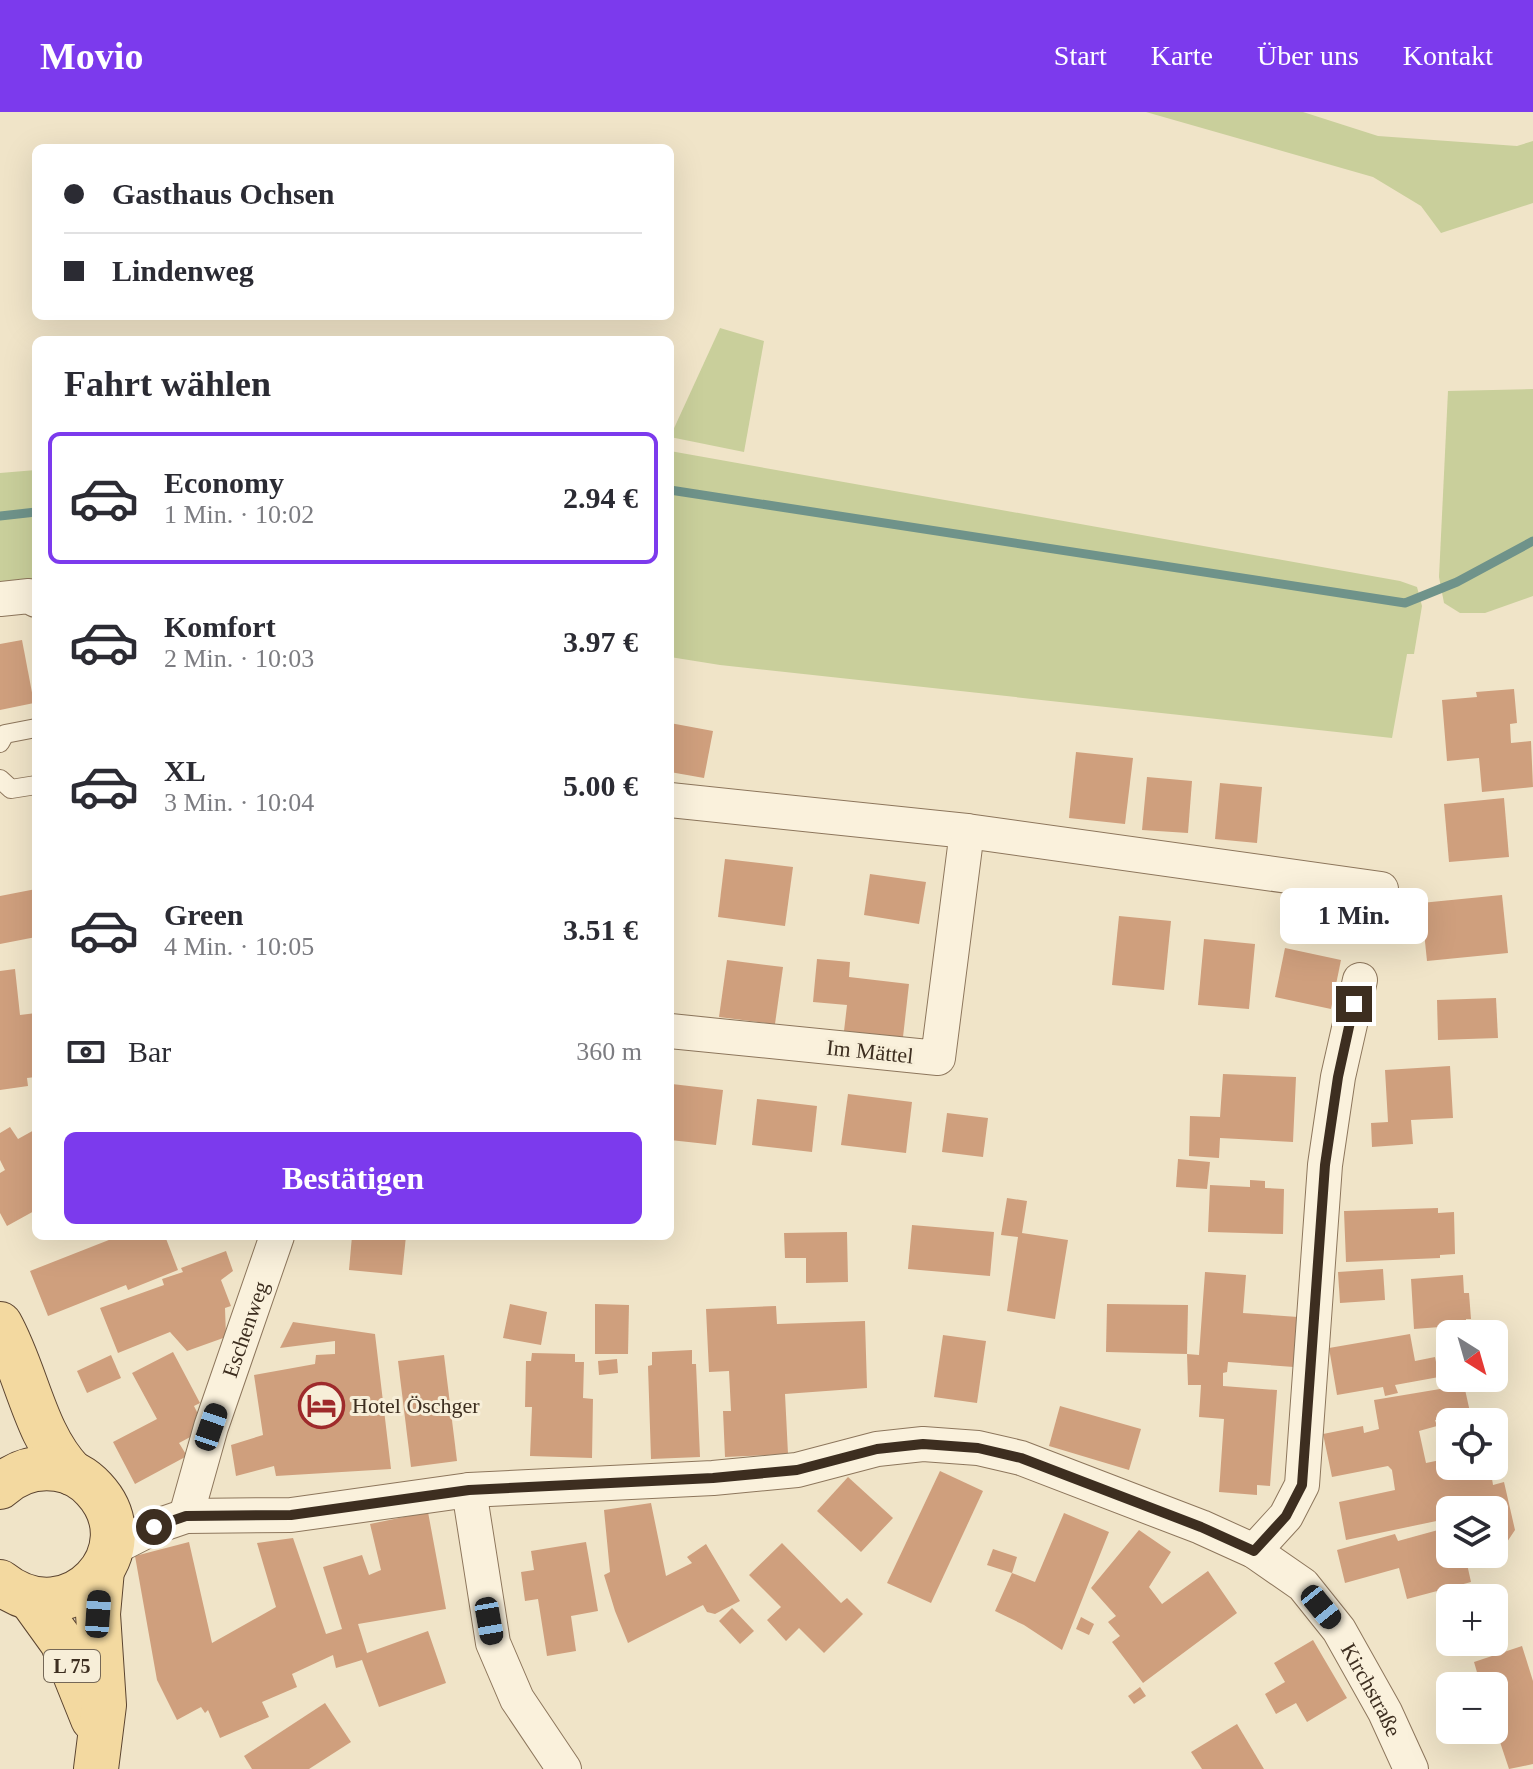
<!DOCTYPE html>
<html lang="de">
<meta charset="utf-8">
<style>
body{margin:0;font-family:"Times New Roman",serif;background:#f7f7f7;color:#2b2b33;height:100vh;display:flex;flex-direction:column;font-size:30px;white-space:nowrap}
*{box-sizing:border-box;margin:0}
p{font-size:26px;color:#7c7c81}
.icon{flex:none;width:44px;height:44px;fill:none;stroke:currentColor;stroke-width:2;stroke-linecap:round;stroke-linejoin:round}
.map{position:relative;flex:1;overflow:hidden}
.sheet{position:absolute;left:32px;top:224px;width:642px;height:904px;display:flex;flex-direction:column;background:#fff;border-radius:12px;box-shadow:0 8px 32px #0002}
.sheet>*{flex:none}
.top-card{position:absolute;left:32px;top:32px;width:642px;height:176px;border-radius:12px;box-shadow:0 8px 32px #0002;display:grid;align-content:center;height:176px;padding:0 32px;background:#fff}
.needle{width:52px;rotate:143deg}
.buttons{position:absolute;left:1436px;top:1208px;display:grid;gap:16px}
.buttons a{display:grid;place-items:center;width:72px;height:72px;border-radius:12px;background:#fff;box-shadow:0 8px 32px #0002;font-size:40px}
.end{position:absolute;width:36px;height:36px;margin:-18px;border:10px solid #3d2e20;background:#fff;box-shadow:0 0 0 4px #fff}
.from{border-radius:50%}
.bubble{position:absolute;height:56px;border-radius:12px;background:#fff;box-shadow:0 8px 32px #0002;font-size:26px;font-weight:600;line-height:56px;text-align:center}
.car{position:absolute;width:24px;height:48px;margin:-24px -12px;border-radius:10px;box-shadow:0 0 6px 2px #0007;background:linear-gradient(#222 24%,#8ab4d8 0 40%,#222 0 76%,#8ab4d8 0 86%,#222 0)}
.top-card b{display:flex;align-items:center;gap:28px;height:76px;font-size:30px}
.top-card b+b{border-top:2px solid #e1e1e2}
.top-card i{width:20px;height:20px;background:#2b2b33}
ul{padding:0;list-style:none}
li{display:flex;align-items:center;gap:24px;height:132px;margin:0 16px 12px;padding:0 16px;border:4px solid transparent;border-radius:12px}
li div{flex:1}
li b{display:block;font-size:30px}
li em{font-style:normal;font-weight:600}
li.on{border-color:#7c3aed}
li>.icon{width:72px;height:72px;stroke-width:1.5}
h2{padding:0 32px;font-size:36px;line-height:96px}
.pay{display:flex;align-items:center;gap:20px;height:88px;padding:0 32px;font-size:30px}
.pay p{margin-inline-start:auto}
.action{display:flex;gap:16px;margin-top:auto;padding:16px 32px}
.action a{flex:1;height:92px;border-radius:12px;background:#7c3aed;color:#fff;font-size:32px;font-weight:600;line-height:92px;text-align:center}
header{display:flex;align-items:center;gap:48px;box-sizing:border-box;height:112px;padding:0 40px;background:#7c3aed;color:#fff}
header strong{font-size:38px}
nav{display:flex;gap:44px;margin-inline-start:auto;font-size:28px}
.map>svg:first-child{display:block}
.green{fill:#c9cf9b}
.lines{fill:none;stroke-linecap:round;stroke-linejoin:round}
.stream{stroke:#6f938a;stroke-width:9}
.building{fill:#cf9f7d;fill-rule:evenodd}
.service-casing{stroke:#8d765c;stroke-width:20}
.minor-casing{stroke:#8d765c;stroke-width:36}
.primary-casing{stroke:#5b4430;stroke-width:46}
.service{stroke:#faf1dc;stroke-width:18}
.minor{stroke:#faf1dc;stroke-width:34}
.primary{stroke:#f3d9a0;stroke-width:44}
.route{stroke:#3d2e20;stroke-width:10}
.labels{text-anchor:middle;stroke-width:6;stroke-linejoin:round;paint-order:stroke}
.shield{fill:#f7eed8;stroke:#756857;stroke-width:2}
.shield-label{font-size:20px;font-weight:bold;fill:#3d2e20}
.street-label{font-size:22px;fill:#3d2e20;stroke:#f7eed8}
.poi-label{font-size:22px;fill:#3d2e20;stroke:#f7eed8;text-anchor:start}
</style>
<header>
<strong>Movio</strong>
<nav><a>Start</a><a>Karte</a><a>Über uns</a><a>Kontakt</a></nav>
</header>
<div class="map">
<svg width="1533" height="1657" viewBox="0 0 1533 1657">
<rect width="100%" height="100%" fill="#f0e4c8"/>
<!-- green -->
<g class="green">
<path d="M1146,0H1303L1378,24L1517,34L1533,29V91L1441,121L1421,94L1373,65Z"/>
<path d="M720,216L764,229L744,340L670,325Z"/>
<path d="M1533,277V484L1485,501H1460L1444,491L1439,465L1448,279Z"/>
<path d="M670,339L1400,469L1417,475L1422,494L1414,542H1407L1392,626L720,553L670,545Z"/>
<path d="M36,358V475L0,476V361Z"/>
</g>
<g class="lines">
<!-- stream -->
<g class="stream">
<path d="M670,378L1405,491L1457,470L1533,429"/>
<path d="M0,404L36,400"/>
</g>
</g>
<!-- building -->
<g class="building">
<path d="M22,528L34,591L0,598V532Z"/>
<path d="M1514,577L1517,611L1510,612L1511,631L1531,629L1533,675L1482,680L1479,646L1447,649L1442,588L1477,585L1476,580Z"/>
<path d="M670,611L713,619L704,666L670,660Z"/>
<path d="M1076,640L1133,646L1125,712L1069,706Z"/>
<path d="M1147,665L1192,669L1188,721L1142,718Z"/>
<path d="M1220,671L1262,675L1257,731L1215,727Z"/>
<path d="M1504,686L1509,745L1449,750L1444,692Z"/>
<path d="M725,747L793,755L785,814L718,805Z"/>
<path d="M870,762L926,770L919,812L864,803Z"/>
<path d="M36,777V825L0,832V784Z"/>
<path d="M1502,783L1508,841L1427,849L1421,791Z"/>
<path d="M1119,804L1171,809L1164,878L1112,873Z"/>
<path d="M1204,827L1255,832L1249,897L1198,893Z"/>
<path d="M1285,836L1341,848L1331,897L1275,885Z"/>
<path d="M817,847L850,850L849,865L909,872L903,925L844,919L847,893L813,890Z"/>
<path d="M727,848L783,855L775,912L719,905Z"/>
<path d="M15,857L20,903L36,901V965L27,966L28,974L0,978V859Z"/>
<path d="M1496,886L1498,926L1438,928L1437,888Z"/>
<path d="M1450,954L1453,1006L1411,1008L1413,1032L1372,1035L1371,1011L1388,1010L1385,958Z"/>
<path d="M1223,962L1296,965L1293,1030L1220,1026L1219,1046L1189,1044L1190,1004L1220,1005Z"/>
<path d="M672,972L723,978L716,1033L670,1028Z"/>
<path d="M848,982L912,990L906,1041L841,1033Z"/>
<path d="M757,987L817,994L812,1040L752,1033Z"/>
<path d="M947,1001L988,1006L983,1045L942,1040Z"/>
<path d="M10,1015L18,1027L36,1017V1098L7,1114L0,1101V1061L5,1058L0,1048V1021Z"/>
<path d="M1178,1047L1210,1050L1207,1077L1176,1075Z"/>
<path d="M1250,1068L1265,1069V1076L1284,1077L1283,1122L1208,1120L1210,1073L1250,1075Z"/>
<path d="M1007,1086L1027,1089L1022,1121L1068,1128L1055,1207L1007,1199L1018,1125L1001,1123Z"/>
<path d="M1438,1096V1101L1454,1100L1455,1142L1440,1143V1146L1346,1150L1344,1099Z"/>
<path d="M912,1113L994,1120L990,1164L908,1157Z"/>
<path d="M847,1120L848,1170L806,1171V1146H785L784,1121Z"/>
<path d="M119,1124H165L178,1158L128,1178L126,1173L48,1204L30,1159Z"/>
<path d="M352,1124H406L402,1163L349,1158Z"/>
<path d="M226,1139L233,1159L221,1168L231,1194L225,1196L226,1225L187,1239L170,1220L118,1241L100,1196L164,1173L162,1167L183,1160L181,1156Z"/>
<path d="M1383,1157L1385,1188L1340,1191L1338,1160Z"/>
<path d="M1205,1160L1246,1163L1243,1201L1298,1205L1294,1255L1228,1250L1227,1260L1223,1261V1274L1277,1278L1270,1374L1257,1373V1383L1219,1380L1224,1307L1199,1305L1201,1273H1188L1187,1242L1199,1243Z"/>
<path d="M1463,1163L1464,1181H1469L1471,1207H1466V1213L1414,1217L1411,1167Z"/>
<path d="M510,1192L547,1200L541,1233L503,1226Z"/>
<path d="M595,1192L629,1193L628,1242H595Z"/>
<path d="M1107,1192L1188,1193L1187,1242L1106,1240Z"/>
<path d="M776,1194L777,1212L865,1209L867,1276L785,1282L788,1342L725,1345L723,1299H731L729,1259L709,1260L706,1197Z"/>
<path d="M293,1210L375,1222L391,1357L276,1364L274,1354L236,1364L231,1333L263,1323L254,1263L315,1252L316,1243L335,1242V1229L280,1236Z"/>
<path d="M1410,1222L1415,1249L1435,1245L1439,1265L1395,1273L1398,1281L1385,1284L1383,1275L1337,1283L1329,1236Z"/>
<path d="M943,1223L986,1229L977,1291L934,1285Z"/>
<path d="M692,1238V1252H696L700,1345L651,1347L648,1254L652,1253V1240Z"/>
<path d="M173,1240L200,1291L194,1294L198,1302L194,1323L179,1331L187,1344L135,1372L113,1330L157,1307L132,1261Z"/>
<path d="M532,1241L575,1242V1250H584L583,1286L593,1287L592,1346L530,1344L532,1295H525L526,1249H531Z"/>
<path d="M111,1243L121,1266L87,1281L77,1259Z"/>
<path d="M444,1243L457,1349L411,1355L398,1249Z"/>
<path d="M617,1247L618,1261L599,1263L598,1249Z"/>
<path d="M1464,1273L1470,1300L1435,1308L1437,1314L1419,1319L1426,1351L1450,1346V1354H1490L1493,1373L1504,1370L1515,1418L1503,1436H1498L1500,1443L1467,1452L1471,1470L1407,1487L1399,1456L1345,1471L1337,1438L1395,1422L1398,1429L1449,1415L1446,1407L1346,1428L1339,1390L1395,1378L1392,1358L1388,1354L1332,1365L1323,1322L1363,1314L1364,1321L1379,1317L1374,1288ZM1450,1398H1494V1442H1450Z"/>
<path d="M1060,1294L1141,1317L1129,1358L1049,1334Z"/>
<path d="M940,1359L983,1379L931,1491L887,1471Z"/>
<path d="M848,1365L893,1406L861,1440L817,1399Z"/>
<path d="M651,1391L666,1464L692,1451L687,1445L706,1432L740,1489L715,1502L707,1500L703,1493L628,1531L615,1499L604,1463L610,1460L604,1398Z"/>
<path d="M428,1400L446,1497L358,1512L367,1541L428,1519L446,1571L379,1595L362,1548L336,1556L333,1543L292,1562L297,1575L262,1590L269,1605L220,1626L208,1598L205,1601L201,1595L177,1608L157,1568L135,1444L189,1430L212,1531L276,1495L257,1431L293,1426L326,1522L342,1517L323,1455L362,1443L369,1463L381,1458L370,1412Z"/>
<path d="M1064,1401L1109,1420L1062,1538L1024,1513L995,1499L1012,1461L1035,1470Z"/>
<path d="M1139,1418L1171,1440L1149,1475L1162,1492L1208,1459L1237,1501L1143,1571L1112,1530L1120,1524L1108,1510L1116,1504L1091,1476Z"/>
<path d="M586,1430L598,1499L571,1504L576,1539L547,1544L538,1487L525,1489L521,1460L534,1458L531,1439Z"/>
<path d="M782,1431L841,1491L847,1486L863,1502L824,1541L799,1516L786,1529L767,1508L781,1495L749,1463Z"/>
<path d="M993,1437L1017,1445L1012,1461L987,1453Z"/>
<path d="M732,1496L754,1519L740,1532L719,1509Z"/>
<path d="M1081,1505L1094,1512L1089,1523L1076,1517Z"/>
<path d="M1313,1528L1347,1586L1307,1610L1296,1591L1276,1602L1265,1582L1285,1570L1274,1551Z"/>
<path d="M1522,1534L1533,1569V1652L1509,1657L1494,1612V1574H1481L1474,1550Z"/>
<path d="M1140,1575L1146,1584L1134,1592L1128,1584Z"/>
<path d="M325,1591L351,1630L309,1657H252L244,1644Z"/>
<path d="M1237,1612L1264,1657H1202L1191,1640Z"/>
</g>
<g class="lines">
<defs>
<g id="service">
<path d="M0,631L5,622L36,616"/>
<path d="M0,667L11,677L36,673"/>
</g>
<g id="minor">
<path d="M0,487L29,484L36,488"/>
<path d="M670,688L967,719L938,946L670,919"/>
<path d="M967,719L1381,777"/>
<path d="M469,1378L493,1531L517,1587L564,1657"/>
<path id="s1" d="M186,1404L211,1315L277,1124"/>
<path id="s2" d="M111,1437L154,1415L186,1404L291,1403L469,1378L713,1366L797,1358L877,1337L923,1332L978,1336L1021,1346L1201,1415L1254,1439L1303,1473L1339,1518L1385,1600L1411,1657"/>
<path d="M1254,1439L1286,1404L1302,1373L1325,1053L1338,965L1360,868"/>
</g>
<g id="primary">
<path d="M0,1212C27,1260 34,1322 72,1361"/>
<path d="M0,1375C16,1360 35,1354 57,1357C71,1359 84,1366 94,1377C150,1437 70,1526 0,1470"/>
<path d="M31,1487L62,1530L93,1607"/>
<path d="M96,1657L104,1593L98,1502L102,1458"/>
</g>
</defs>
<!-- service casing -->
<use href="#service" class="service-casing"/>
<!-- minor casing -->
<use href="#minor" class="minor-casing"/>
<!-- primary casing -->
<use href="#primary" class="primary-casing"/>
<!-- service -->
<use href="#service" class="service"/>
<!-- minor -->
<use href="#minor" class="minor"/>
<!-- primary -->
<use href="#primary" class="primary"/>
</g>
<g class="lines">
<!-- route -->
<path class="route" d="M154,1415L186,1404L291,1403L469,1378L713,1366L797,1358L877,1337L923,1332L978,1336L1021,1346L1201,1415L1254,1439L1286,1404L1302,1373L1325,1053L1338,965L1354,892"/>
</g>
<!-- icons -->
<defs>
<symbol id="hotel-ring" viewBox="-11 -11 22 22"><circle r="9.5" fill="#f7eed8" stroke="#9e2a2b" stroke-width="1.5"/><path d="M-6-4.5h1.5V1H6V5H4.5V3h-9V5H-6ZM-4 0a1.8 1.8 0 1 1 3.6 0ZM.5 0V-2.5h3Q6-2.5 6 0Z" fill="#9e2a2b"/></symbol>
</defs>
<g fill-rule="evenodd">
<use href="#hotel-ring" x="296" y="1268" width="51" height="51"/>
</g>
<g class="labels">
<!-- shield labels -->
<rect class="shield" x="44" y="1538" width="56" height="32" rx="6"/>
<g class="shield-label">
<text x="72" y="1561">L 75</text>
</g>
<!-- street labels -->
<g class="street-label">
<text transform="translate(870 939) rotate(6)" y="8">Im Mättel</text>
<text dy="8" stroke="none"><textPath href="#s1" startOffset="196">Eschenweg</textPath></text>
<text dy="8" stroke="none"><textPath href="#s2" startOffset="1360">Kirchstraße</textPath></text>
</g>
<!-- poi labels -->
<g class="poi-label">
<text x="352" y="1301">Hotel Öschger</text>
</g>
</g>
</svg>
<div class="buttons">
<a><svg class="needle" viewBox="-14 -14 28 28"><path d="M0-13l5 13h-10z" fill="#e53935"/><path d="M0 13l5-13h-10z" fill="#7c7c81"/></svg></a>
<a><svg class="icon" aria-label="locate" viewBox="0 0 24 24"><circle cx="12" cy="12" r="6"/><path d="M12 2v4M12 18v4M2 12h4M18 12h4"/></svg></a>
<a><svg class="icon" aria-label="layers" viewBox="0 0 24 24"><path d="M12 4l9 5-9 5-9-5zM3 14l9 5 9-5"/></svg></a>
<a>+</a>
<a>−</a>
</div>
<i class="end from" style="left:154px;top:1415px"></i>
<i class="end" style="left:1354px;top:892px"></i>
<div class="bubble" style="left:1280px;top:776px;width:148px">1 Min.</div>
<i class="car" style="left:211px;top:1315px;rotate:19deg"></i>
<i class="car" style="left:1321px;top:1495px;rotate:141deg"></i>
<i class="car" style="left:98px;top:1502px;rotate:4deg"></i>
<i class="car" style="left:489px;top:1509px;rotate:170deg"></i>
<div class="top-card">
<b><i class="from"></i>Gasthaus Ochsen</b>
<b><i></i>Lindenweg</b>
</div>
<section class="sheet">
<h2>Fahrt wählen</h2>
<ul>
<li class="on"><svg class="icon" aria-label="car" viewBox="0 0 24 24"><path d="M5 17H2v-5l4-1 3-4h7l3 4 3 1v5h-3M9 17h6M6 11h13"/><circle cx="7" cy="17" r="2"/><circle cx="17" cy="17" r="2"/></svg><div><b>Economy</b><p>1 Min. · 10:02</p></div><em>2.94 €</em></li>
<li><svg class="icon" aria-label="car" viewBox="0 0 24 24"><path d="M5 17H2v-5l4-1 3-4h7l3 4 3 1v5h-3M9 17h6M6 11h13"/><circle cx="7" cy="17" r="2"/><circle cx="17" cy="17" r="2"/></svg><div><b>Komfort</b><p>2 Min. · 10:03</p></div><em>3.97 €</em></li>
<li><svg class="icon" aria-label="car" viewBox="0 0 24 24"><path d="M5 17H2v-5l4-1 3-4h7l3 4 3 1v5h-3M9 17h6M6 11h13"/><circle cx="7" cy="17" r="2"/><circle cx="17" cy="17" r="2"/></svg><div><b>XL</b><p>3 Min. · 10:04</p></div><em>5.00 €</em></li>
<li><svg class="icon" aria-label="car" viewBox="0 0 24 24"><path d="M5 17H2v-5l4-1 3-4h7l3 4 3 1v5h-3M9 17h6M6 11h13"/><circle cx="7" cy="17" r="2"/><circle cx="17" cy="17" r="2"/></svg><div><b>Green</b><p>4 Min. · 10:05</p></div><em>3.51 €</em></li>
</ul>
<div class="pay"><svg class="icon" aria-label="cash" viewBox="0 0 24 24"><path d="M3 7h18v10H3z"/><circle cx="12" cy="12" r="2"/></svg>Bar<p>360 m</p></div>
<div class="action"><a>Bestätigen</a></div>
</section>
</div>
